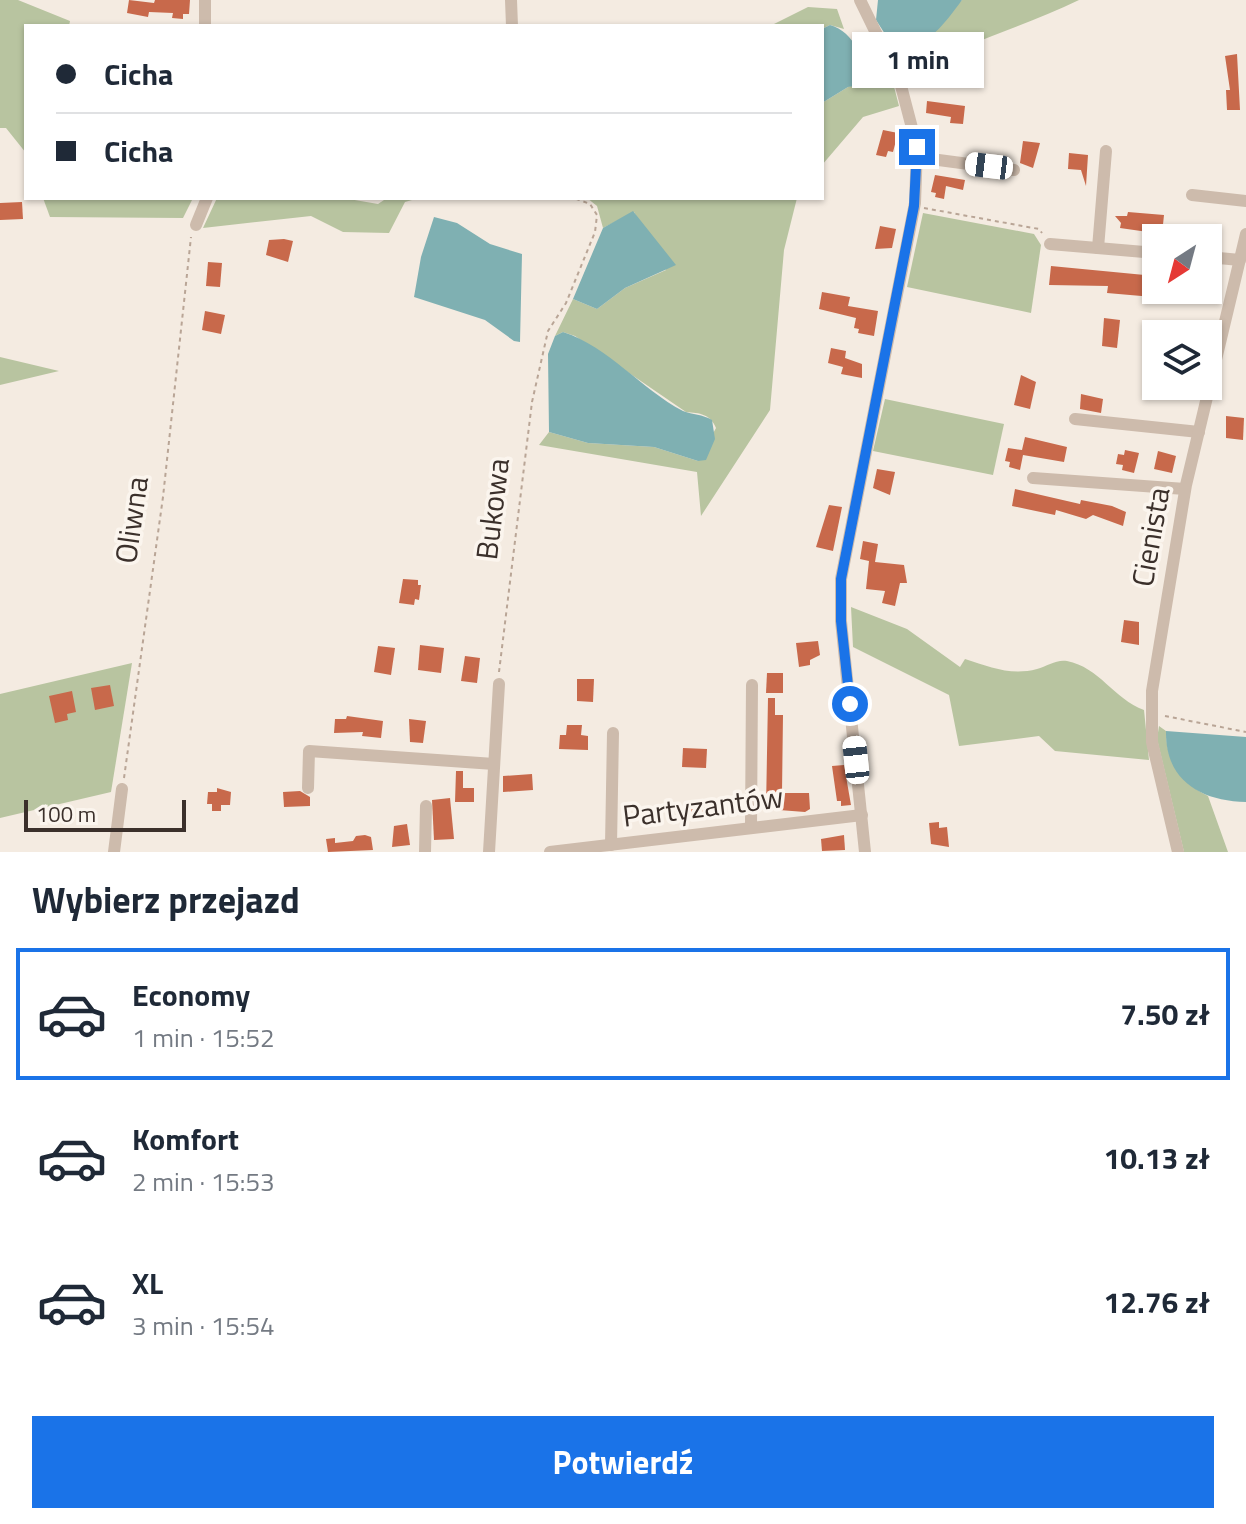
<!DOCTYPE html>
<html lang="pl">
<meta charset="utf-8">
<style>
body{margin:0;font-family:"Titillium Web",sans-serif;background:#f2f2f3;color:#1f2937;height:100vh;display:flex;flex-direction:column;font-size:30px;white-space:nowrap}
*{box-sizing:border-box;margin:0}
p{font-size:26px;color:#747a83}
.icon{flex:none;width:44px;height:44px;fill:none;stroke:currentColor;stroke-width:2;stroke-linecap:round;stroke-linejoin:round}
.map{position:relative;height:852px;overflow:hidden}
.details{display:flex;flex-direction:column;background:#fff;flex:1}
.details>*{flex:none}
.banner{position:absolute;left:24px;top:24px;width:800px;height:176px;border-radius:0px;box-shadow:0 2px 6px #0004;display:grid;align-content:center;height:176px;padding:0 32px;background:#fff}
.needle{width:52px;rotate:216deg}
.tools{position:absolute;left:1142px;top:224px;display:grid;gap:16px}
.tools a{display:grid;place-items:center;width:80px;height:80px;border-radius:0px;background:#fff;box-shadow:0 2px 6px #0004;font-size:40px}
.scale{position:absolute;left:24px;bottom:20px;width:162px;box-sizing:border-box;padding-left:8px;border:4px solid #3b302b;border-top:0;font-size:22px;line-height:28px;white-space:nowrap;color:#3b302b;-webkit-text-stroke:6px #fbf5ee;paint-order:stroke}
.end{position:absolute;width:36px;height:36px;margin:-18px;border:10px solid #1a73e8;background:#fff;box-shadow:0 0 0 4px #fff}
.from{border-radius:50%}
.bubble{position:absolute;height:56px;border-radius:0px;background:#fff;box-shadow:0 2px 6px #0004;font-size:26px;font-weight:700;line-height:56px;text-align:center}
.car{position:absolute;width:24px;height:48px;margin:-24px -12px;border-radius:10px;box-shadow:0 0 6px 2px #0007;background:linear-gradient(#fff 24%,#345 0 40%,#fff 0 76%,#345 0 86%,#fff 0)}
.banner b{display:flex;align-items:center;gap:28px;height:76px;font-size:30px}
.banner b+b{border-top:2px solid #e0e1e3}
.banner i{width:20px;height:20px;background:#1f2937}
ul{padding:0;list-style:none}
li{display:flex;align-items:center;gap:24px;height:132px;margin:0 16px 12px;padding:0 16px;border:4px solid transparent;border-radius:0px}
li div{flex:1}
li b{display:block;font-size:30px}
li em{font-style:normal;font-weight:700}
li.active{border-color:#1a73e8}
li>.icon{width:72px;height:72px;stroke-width:1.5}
h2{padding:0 32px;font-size:36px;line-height:96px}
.action{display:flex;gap:16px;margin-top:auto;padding:16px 32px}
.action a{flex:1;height:92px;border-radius:0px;background:#1a73e8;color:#fff;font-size:32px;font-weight:700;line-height:92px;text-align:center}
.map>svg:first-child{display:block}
.green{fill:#b8c4a0}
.water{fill:#7fb0b2}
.building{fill:#c8694b}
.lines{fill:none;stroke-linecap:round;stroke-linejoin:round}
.path{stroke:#b9a596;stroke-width:2;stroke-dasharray:4 4;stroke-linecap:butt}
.minor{stroke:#cdbbac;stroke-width:12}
.route{stroke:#1a73e8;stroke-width:10}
.labels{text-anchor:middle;stroke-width:7;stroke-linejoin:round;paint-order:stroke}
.street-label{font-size:30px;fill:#3b302b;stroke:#fbf5ee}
</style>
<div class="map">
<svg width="1246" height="852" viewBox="0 0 1246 852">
<rect width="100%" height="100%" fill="#f4ebe1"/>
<!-- green -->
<g class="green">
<path d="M0,0H18L70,21L69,26H26V153L6,128H0Z"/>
<path d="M962,0H1079C1022,28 961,43 907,76L894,48L908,49Z"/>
<path d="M808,7L837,9L844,29L830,25L822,29L770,26Z"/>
<path d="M890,71L899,106L863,117L822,165V103L848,87Z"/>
<path d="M43,198H193L183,218L50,217Z"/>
<path d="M217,198H343L378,204L387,198H419L405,202L389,233L343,232L311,216L203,228Z"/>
<path d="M587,198H797L784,250L770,410L701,516L697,472L539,445L549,432L588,443L654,447L698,461L716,428C710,414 700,413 686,412L575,336L563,332L555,336L573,299L597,309L625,288L666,270L634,212L603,228L597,206Z"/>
<path d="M923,213L1034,234L1041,245L1031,313L907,287Z"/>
<path d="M0,357L59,371L0,385Z"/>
<path d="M885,399L1004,424L993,475L873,451Z"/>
<path d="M851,607L907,629L960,667L965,659C990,667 1011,676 1037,669C1047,666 1057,659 1067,661C1099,667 1114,699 1144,710L1149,760L1055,751L1039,736L959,746L949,695L853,647Z"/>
<path d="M132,663L111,792L0,818V694Z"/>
<path d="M1159,726L1166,731C1166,761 1181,783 1208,796L1228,852H1184L1157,739Z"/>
</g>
<!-- water -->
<g class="water">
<path d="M878,0H962C945,23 926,51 894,48L876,20Z"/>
<path d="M830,25C854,32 867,60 860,85L848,87L822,103V29Z"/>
<path d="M633,211L676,265L625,288L597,309L573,299L603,228Z"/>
<path d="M434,217L457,223L490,244L522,254L520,342L514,341L485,320L414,297L421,257Z"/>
<path d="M563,332C609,347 641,389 683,411C693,415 702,414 712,420L715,439L706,460L698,461L654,447L588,443L549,432L548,354L555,336Z"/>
<path d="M1166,731L1246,737V802C1200,801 1165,780 1166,731Z"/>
</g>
<!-- building -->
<g class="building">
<path d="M129,0L154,3L155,0H190L189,14H183V19L172,18L173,13L149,12L148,17L127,13Z"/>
<path d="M1237,54L1240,110H1227L1226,90H1230L1225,56Z"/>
<path d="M927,101L965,106L963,124L950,123L951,117L926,113Z"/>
<path d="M883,130L898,133L893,152L888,151L886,157L876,155Z"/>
<path d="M1023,141L1040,143L1033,168L1020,163Z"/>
<path d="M1069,153L1088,155L1086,186L1081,170L1068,169Z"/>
<path d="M935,175L965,180L963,190L946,186L944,199L935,197L936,193L931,192Z"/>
<path d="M22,202L23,219L0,220V203Z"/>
<path d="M1128,212L1164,215L1162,234L1120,228L1121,223L1115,216H1127Z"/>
<path d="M880,226L896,229L892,248L875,249Z"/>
<path d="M284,239L293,241L288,262L266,255L269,240Z"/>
<path d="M208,262L222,263L220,287L206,286Z"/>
<path d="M1051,266L1155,276L1153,297L1107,293L1108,286L1049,285Z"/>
<path d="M822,292L850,297L848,306L878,311L874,336L858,333L859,329L854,328L856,318L819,309Z"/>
<path d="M205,311L225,315L221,334L202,330Z"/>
<path d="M1104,318L1120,320L1117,348L1102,346Z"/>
<path d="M831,348L846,351L845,358L862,364V378L841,374L843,367L828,363Z"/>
<path d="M1021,375L1036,382L1030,409L1014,405Z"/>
<path d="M1081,394L1103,399L1101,413L1080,409Z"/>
<path d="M1226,416L1244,418L1243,440L1226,438Z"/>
<path d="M1025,437L1067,447L1064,462L1023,455L1020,470L1009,467L1010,462L1005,461L1008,448L1022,450Z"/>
<path d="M1125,450L1139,453L1134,473L1122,470L1123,465L1116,464L1118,454L1124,455Z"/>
<path d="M1158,451L1176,456L1172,473L1154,469Z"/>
<path d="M877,469L895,472L890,495L873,488Z"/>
<path d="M1015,489L1080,504L1081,500L1112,506L1126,512L1123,526L1093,515L1086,519L1056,510L1055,515L1012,506Z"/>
<path d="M829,505L842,507L833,551L816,547Z"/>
<path d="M863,541L878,544L875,562L904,565L907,583H900L895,606L882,603L885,591L866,589L869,561L860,559Z"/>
<path d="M403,579L418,580V585H421L419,600L415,599L414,605L399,603Z"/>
<path d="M1124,620L1139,622V645L1121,642Z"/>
<path d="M818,641L820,655L810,660V665L799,667L796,643Z"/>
<path d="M420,645L444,648L441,673L418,670Z"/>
<path d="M378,646L395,648L391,675L374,672Z"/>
<path d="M465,656L480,658L477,683L461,681Z"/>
<path d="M767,673H783V693H766Z"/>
<path d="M577,679H594L593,702L577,701Z"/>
<path d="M110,685L114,706L95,710L91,688Z"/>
<path d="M72,691L76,712L67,714L68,720L55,723L49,696Z"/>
<path d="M768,698H775V715H783L782,793H809L810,809L805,812L766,809Z"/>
<path d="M347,716L383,721L381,738L362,736L363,732L334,733L335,719H346Z"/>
<path d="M409,719L426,721L423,743L410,742Z"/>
<path d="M567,725H582L581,735L588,736V750L559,749L560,735H566Z"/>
<path d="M683,748L707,749L706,768L682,767Z"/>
<path d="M844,765L851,805L841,806V801H837L832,766Z"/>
<path d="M456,771H463V788H474V802H455Z"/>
<path d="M532,774L533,790L503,792V776Z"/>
<path d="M217,788L231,792L230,805H221V811H212V804H207L208,792H217Z"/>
<path d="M300,791L310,797V806L284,807L283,792Z"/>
<path d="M450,798L454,839L434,840L432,800Z"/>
<path d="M689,802H712V818L688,816Z"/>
<path d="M939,822V828L947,827L949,847L931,844L929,823Z"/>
<path d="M407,824L410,845L392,847L394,826Z"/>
<path d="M365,835L371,837L373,850L328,852L326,839L335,838V843L353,841L356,836Z"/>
<path d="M844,835L845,850L822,851L821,839Z"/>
</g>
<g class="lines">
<!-- path -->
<g class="path">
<path d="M924,208L1039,229L1042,233"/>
<path d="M499,672L532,402L548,331L566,303L595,232L597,215L590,204L574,198"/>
<path d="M1165,716L1246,732"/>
<path d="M124,778L163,497L191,237"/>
</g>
<!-- minor -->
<g class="minor">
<path d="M511,0L512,26"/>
<path d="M860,0L900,82L917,147L915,203L841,579V621L865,852"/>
<path d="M205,26V0"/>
<path d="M916,157L1014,170"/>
<path d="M1192,195L1246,201"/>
<path d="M196,225L207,198"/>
<path d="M1050,244L1156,253"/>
<path d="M1098,248L1106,151"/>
<path d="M1208,257L1240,260"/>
<path d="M1075,419L1199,432"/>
<path d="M1033,478L1185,489"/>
<path d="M308,788L309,751L494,764"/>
<path d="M751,827L752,685"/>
<path d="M611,845L613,733"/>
<path d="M114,852L122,789"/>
<path d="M425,852L426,806"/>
<path d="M489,852L499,684"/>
<path d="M550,852L862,815"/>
<path d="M1178,852L1152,742V691L1186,485L1246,234"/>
</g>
</g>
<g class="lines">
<!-- route -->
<path class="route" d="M850,704L841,621V579L914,206L917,147"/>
</g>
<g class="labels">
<!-- street labels -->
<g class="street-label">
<text transform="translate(493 509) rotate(-83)" y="10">Bukowa</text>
<text transform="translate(132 520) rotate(-82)" y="10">Oliwna</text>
<text transform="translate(1151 537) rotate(-80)" y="10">Cienista</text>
<text transform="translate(703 807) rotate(-7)" y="10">Partyzantów</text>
</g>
</g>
</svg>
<div class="tools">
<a><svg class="needle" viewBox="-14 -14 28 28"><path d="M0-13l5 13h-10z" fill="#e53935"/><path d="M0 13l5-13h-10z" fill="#747a83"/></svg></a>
<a><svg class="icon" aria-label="layers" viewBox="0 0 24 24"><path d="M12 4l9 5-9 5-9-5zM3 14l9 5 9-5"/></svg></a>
</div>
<div class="scale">100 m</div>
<i class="end from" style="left:850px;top:704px"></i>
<i class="end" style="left:917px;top:147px"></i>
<div class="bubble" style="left:852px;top:32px;width:132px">1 min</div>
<i class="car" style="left:989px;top:166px;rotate:277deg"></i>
<i class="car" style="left:856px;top:760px;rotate:354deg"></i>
<div class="banner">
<b><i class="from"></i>Cicha</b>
<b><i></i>Cicha</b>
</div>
</div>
<section class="details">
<h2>Wybierz przejazd</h2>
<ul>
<li class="active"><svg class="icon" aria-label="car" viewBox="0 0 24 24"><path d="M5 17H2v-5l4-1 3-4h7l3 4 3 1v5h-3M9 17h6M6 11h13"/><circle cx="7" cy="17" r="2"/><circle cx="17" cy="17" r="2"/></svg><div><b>Economy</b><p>1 min · 15:52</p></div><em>7.50 zł</em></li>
<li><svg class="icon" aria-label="car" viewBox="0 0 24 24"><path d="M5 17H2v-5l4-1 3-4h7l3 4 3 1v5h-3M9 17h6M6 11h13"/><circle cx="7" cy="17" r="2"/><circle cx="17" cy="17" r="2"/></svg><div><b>Komfort</b><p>2 min · 15:53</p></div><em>10.13 zł</em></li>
<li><svg class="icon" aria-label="car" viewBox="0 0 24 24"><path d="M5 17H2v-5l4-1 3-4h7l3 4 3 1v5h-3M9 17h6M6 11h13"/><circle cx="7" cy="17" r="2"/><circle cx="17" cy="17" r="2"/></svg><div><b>XL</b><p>3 min · 15:54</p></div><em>12.76 zł</em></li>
</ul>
<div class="action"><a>Potwierdź</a></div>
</section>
